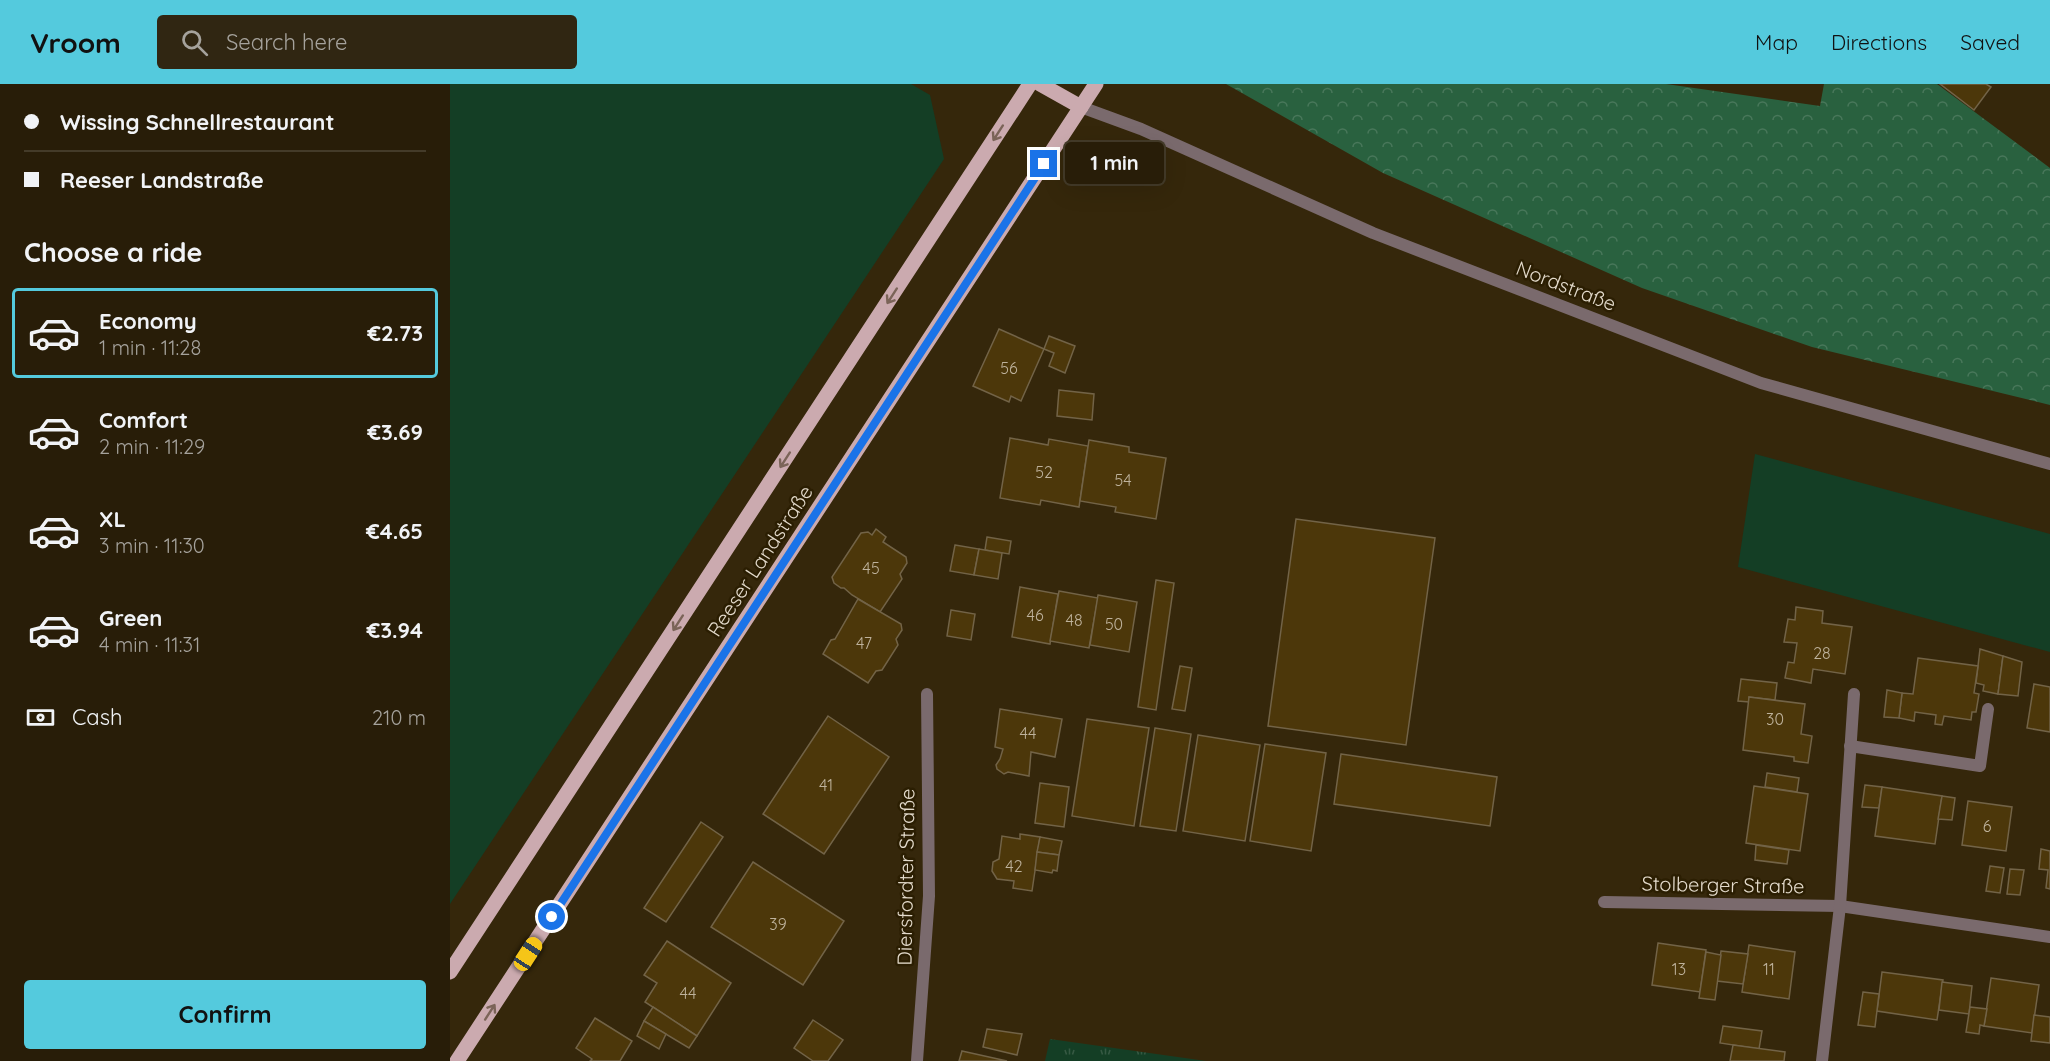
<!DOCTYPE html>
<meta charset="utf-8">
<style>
body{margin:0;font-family:Quicksand,sans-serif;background:#302612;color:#f1f3f6;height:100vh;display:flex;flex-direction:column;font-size:22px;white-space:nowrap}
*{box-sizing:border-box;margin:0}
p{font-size:20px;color:#a5a29c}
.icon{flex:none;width:33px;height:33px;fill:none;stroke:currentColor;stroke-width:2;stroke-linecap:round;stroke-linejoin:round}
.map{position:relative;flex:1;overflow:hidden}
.side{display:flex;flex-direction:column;background:#281d08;width:450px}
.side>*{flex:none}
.top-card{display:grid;align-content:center;height:132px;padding:0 24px;background:#281d08}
.end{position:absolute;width:27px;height:27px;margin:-14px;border:8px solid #1a73e8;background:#fff;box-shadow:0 0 0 3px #fff}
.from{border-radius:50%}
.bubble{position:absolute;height:42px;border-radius:6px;background:#281d08;box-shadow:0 6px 24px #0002,0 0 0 2px #443b29;font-size:20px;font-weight:700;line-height:42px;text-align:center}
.car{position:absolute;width:18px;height:36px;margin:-18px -9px;border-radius:8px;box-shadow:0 0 4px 2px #0007;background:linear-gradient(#f5c518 24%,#345 0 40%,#f5c518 0 76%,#345 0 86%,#f5c518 0)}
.top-card b{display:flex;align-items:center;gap:21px;height:57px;font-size:22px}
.top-card b+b{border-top:2px solid #443b29}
.top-card i{width:15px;height:15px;background:#f1f3f6}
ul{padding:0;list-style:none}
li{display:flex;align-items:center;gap:18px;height:90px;margin:0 12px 9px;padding:0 12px;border:3px solid transparent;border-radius:6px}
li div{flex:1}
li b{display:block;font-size:22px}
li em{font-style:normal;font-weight:700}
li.on{border-color:#54cadd}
li>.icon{width:54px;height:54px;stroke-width:1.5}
h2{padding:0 24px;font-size:27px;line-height:72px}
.pay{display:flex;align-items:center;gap:15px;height:66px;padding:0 24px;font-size:22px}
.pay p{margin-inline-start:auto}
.primary-button{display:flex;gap:12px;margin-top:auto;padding:12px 24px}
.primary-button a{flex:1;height:69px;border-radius:6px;background:#54cadd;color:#111;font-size:24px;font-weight:700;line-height:69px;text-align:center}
header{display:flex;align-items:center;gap:36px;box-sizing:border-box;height:84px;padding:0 30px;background:#54cadd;color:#111}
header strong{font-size:28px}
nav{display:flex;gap:33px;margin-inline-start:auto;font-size:21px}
.search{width:420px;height:54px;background:#302612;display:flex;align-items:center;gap:15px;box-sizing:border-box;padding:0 21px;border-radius:6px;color:#a5a29c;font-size:22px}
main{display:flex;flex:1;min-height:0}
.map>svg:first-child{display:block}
.grass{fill:#143e25}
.forest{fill:url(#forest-crowns)}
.park{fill:url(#park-tufts)}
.building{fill:#4c370a;stroke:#726347;stroke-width:1.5}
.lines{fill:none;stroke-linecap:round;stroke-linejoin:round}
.service{stroke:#7a6a6d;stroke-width:12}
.minor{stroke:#7a6a6d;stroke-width:12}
.tertiary{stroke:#7a6a6d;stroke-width:12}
.primary{stroke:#cbaaaf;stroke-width:15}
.oneway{stroke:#7b6458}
.route{stroke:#1a73e8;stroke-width:8}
.labels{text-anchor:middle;stroke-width:5;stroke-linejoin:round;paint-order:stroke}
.number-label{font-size:16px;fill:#beb29c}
.street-label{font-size:20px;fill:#e4dbcc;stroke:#2b1e02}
</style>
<header>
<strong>Vroom</strong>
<div class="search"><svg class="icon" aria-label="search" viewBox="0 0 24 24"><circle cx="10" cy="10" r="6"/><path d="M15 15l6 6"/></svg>Search here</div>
<nav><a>Map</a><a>Directions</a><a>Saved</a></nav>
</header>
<main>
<section class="side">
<div class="top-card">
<b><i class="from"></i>Wissing Schnellrestaurant</b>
<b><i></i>Reeser Landstraße</b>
</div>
<h2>Choose a ride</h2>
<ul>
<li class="on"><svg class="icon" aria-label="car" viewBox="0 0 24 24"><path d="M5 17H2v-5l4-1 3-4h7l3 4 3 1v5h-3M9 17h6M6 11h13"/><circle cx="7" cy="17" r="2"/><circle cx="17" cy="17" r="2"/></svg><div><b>Economy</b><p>1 min · 11:28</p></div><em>€2.73</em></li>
<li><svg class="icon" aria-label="car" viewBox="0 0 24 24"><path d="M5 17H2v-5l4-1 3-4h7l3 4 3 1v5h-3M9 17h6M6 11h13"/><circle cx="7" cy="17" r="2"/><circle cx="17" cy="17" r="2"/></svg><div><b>Comfort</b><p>2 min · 11:29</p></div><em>€3.69</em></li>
<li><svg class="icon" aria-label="car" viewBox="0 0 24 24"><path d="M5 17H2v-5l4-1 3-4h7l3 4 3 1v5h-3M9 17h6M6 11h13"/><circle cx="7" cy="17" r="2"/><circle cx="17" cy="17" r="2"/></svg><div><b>XL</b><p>3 min · 11:30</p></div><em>€4.65</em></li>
<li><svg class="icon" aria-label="car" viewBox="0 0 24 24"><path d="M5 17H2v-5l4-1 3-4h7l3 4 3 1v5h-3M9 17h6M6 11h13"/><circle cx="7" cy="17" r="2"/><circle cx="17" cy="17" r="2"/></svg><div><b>Green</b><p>4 min · 11:31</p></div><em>€3.94</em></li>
</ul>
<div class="pay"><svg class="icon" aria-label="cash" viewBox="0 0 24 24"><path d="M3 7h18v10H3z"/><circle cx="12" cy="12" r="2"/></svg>Cash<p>210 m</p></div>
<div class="primary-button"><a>Confirm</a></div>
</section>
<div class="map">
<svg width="1600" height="977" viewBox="0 0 1600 977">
<defs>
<pattern id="forest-crowns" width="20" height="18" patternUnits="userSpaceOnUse" patternTransform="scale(1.5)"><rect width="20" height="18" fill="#29613f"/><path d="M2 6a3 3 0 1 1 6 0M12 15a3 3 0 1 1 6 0" fill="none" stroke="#48775a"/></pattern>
<pattern id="park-tufts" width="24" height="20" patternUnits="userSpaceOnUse" patternTransform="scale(1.5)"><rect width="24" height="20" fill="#143e25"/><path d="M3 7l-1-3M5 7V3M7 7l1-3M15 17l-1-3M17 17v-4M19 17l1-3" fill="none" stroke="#365943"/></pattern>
</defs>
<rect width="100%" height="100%" fill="#35270b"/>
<!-- grass -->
<g class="grass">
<path d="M0,0H461L480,11L494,75L0,820Z"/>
<path d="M1305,370L1600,450V568L1288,483Z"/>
</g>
<!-- forest -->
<path class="forest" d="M776,0H1216L1370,22L1374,0H1487L1600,84V321L1362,263L1192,204L933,89Z"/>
<!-- park -->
<path class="park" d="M600,955L756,977H595Z"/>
<!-- building -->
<g class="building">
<path d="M1490,0H1536L1541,3L1524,26Z"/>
<path d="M549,245L594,265L571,317L561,312L559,318L523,302Z"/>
<path d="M599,252L625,262L615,289L599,282L604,269L594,265Z"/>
<path d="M609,306L644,310L642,336L607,332Z"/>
<path d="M560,354L598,361L599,355L638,362L629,423L591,416L590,421L550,414Z"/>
<path d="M639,356L679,363V368L716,374L706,435L665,428L666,423L630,417Z"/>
<path d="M846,435L985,454L956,661L818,642Z"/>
<path d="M426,445L436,453L433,458L456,473L457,479L450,490L452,495L430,528L402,511L394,504H391L384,499L382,493L411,449L418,448L422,451Z"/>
<path d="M537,453L561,457L559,470L535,466Z"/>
<path d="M505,461L529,465L524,491L500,487Z"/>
<path d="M529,465L552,469L548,495L524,491Z"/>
<path d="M706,496L724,499L706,626L688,623Z"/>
<path d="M570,503L608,510L600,560L562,553Z"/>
<path d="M609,507L648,514L639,564L600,557Z"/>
<path d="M648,511L687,518L679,568L640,561Z"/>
<path d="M408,515L451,540L452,546L446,555L448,561L432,586L426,587L418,599L373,570L381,556L385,555Z"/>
<path d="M1346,523L1373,527L1372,539L1402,543L1395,590L1363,585L1361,599L1335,594L1338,578L1344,579L1347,559L1334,558L1338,535L1345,536Z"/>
<path d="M501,526L525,530L521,556L497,552Z"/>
<path d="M1530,565L1553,572L1548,610L1533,607L1534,601L1526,599Z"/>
<path d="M1553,572L1572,578L1568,612L1548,610Z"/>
<path d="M1468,574L1528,582L1524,609L1529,610L1526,628H1522L1521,636L1494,632L1492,641L1485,640L1486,631L1465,628L1464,637L1449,634L1452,609L1463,610Z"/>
<path d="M730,582L742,584L735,627L722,625Z"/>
<path d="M1291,595L1327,599L1325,616L1299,613V618L1288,617Z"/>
<path d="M1584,600L1600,603V648L1577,644Z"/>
<path d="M1437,606L1452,609L1449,634L1434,633Z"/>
<path d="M1299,613L1355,620L1351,650L1362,652L1358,679L1344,677V673L1293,666Z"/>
<path d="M550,625L612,635L605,673L581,668L579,692L558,688L554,690L547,685L546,681L550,675L553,665L545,663Z"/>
<path d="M378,632L439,673L374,770L313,730Z"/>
<path d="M637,635L699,644L684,742L622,732Z"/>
<path d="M705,644L741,650L726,747L690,742Z"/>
<path d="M748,651L810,661L795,757L733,747Z"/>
<path d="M815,660L876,669L861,767L800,757Z"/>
<path d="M891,670L1047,693L1040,742L884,720Z"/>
<path d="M1317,689L1349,694L1347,708L1315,703Z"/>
<path d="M590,699L619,703L614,743L585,739Z"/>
<path d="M1415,701L1432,703L1429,724L1412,723Z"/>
<path d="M1304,702L1358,710L1350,767L1296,759Z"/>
<path d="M1432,703L1492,712L1485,760L1425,752Z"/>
<path d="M1492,712L1505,714L1502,736L1488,735Z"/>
<path d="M1518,717L1562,723L1556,767L1512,761Z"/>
<path d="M251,738L273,753L216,838L194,824Z"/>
<path d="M570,750L590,753L582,807L563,804L564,797L547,795L542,787L543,778L549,775L552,752L570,755Z"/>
<path d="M590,753L612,757L609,771L587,768Z"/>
<path d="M1306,761L1339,766L1337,780L1305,776Z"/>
<path d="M1591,765L1600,767V805L1596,804L1598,786L1589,785Z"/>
<path d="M587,768L609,771L607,787L603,786L602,789L585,786Z"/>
<path d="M303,778L394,837L353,901L261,843Z"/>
<path d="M1540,782L1554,784L1550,809L1536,807Z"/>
<path d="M1560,785L1574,786L1570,811L1557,810Z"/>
<path d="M217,857L281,899L247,952L195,918L207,899L194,891Z"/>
<path d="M1208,859L1256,866L1250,908L1202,901Z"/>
<path d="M1299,861L1345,868L1339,915L1292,908Z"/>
<path d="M1271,867L1298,870L1293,900L1267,897Z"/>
<path d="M1256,868L1271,871L1265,916L1249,914Z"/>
<path d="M1432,888L1493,896L1487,936L1427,927Z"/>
<path d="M1541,894L1589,901L1582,949L1534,942Z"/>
<path d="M1492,898L1522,902L1519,930L1489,926Z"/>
<path d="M1413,908L1429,910L1425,943L1408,941Z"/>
<path d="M203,923L247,952L239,964L194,937Z"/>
<path d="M1520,923L1537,925L1534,942L1530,941L1529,950L1516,948Z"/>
<path d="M1584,931L1600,933V959L1581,957Z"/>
<path d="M145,934L182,957L170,977H140L142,975L126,964Z"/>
<path d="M363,936L393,956L378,977H363L344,964Z"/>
<path d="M194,937L216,950L209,965L187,952Z"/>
<path d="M1273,942L1312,947L1309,965L1270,959Z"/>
<path d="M537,945L572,950L567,971L533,963Z"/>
<path d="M1283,961L1335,968L1334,977H1280Z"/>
<path d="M512,967L557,977H509Z"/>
</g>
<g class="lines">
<!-- service -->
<path class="service" d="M1400,662L1530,682L1538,625"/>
<!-- minor -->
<g class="minor">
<path d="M1154,818L1390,822L1600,853"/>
<path d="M467,977L479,812L477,610"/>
<path d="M1372,977L1390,822L1404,610"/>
</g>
<!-- tertiary -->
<path class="tertiary" d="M631,23L691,45L923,149L1311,299L1600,380"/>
<!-- primary -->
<g class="primary">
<path d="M590,0L631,23"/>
<path d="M0,888L580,0"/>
<path d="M7,977L646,0"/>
</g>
</g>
<!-- one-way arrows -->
<defs><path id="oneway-shaft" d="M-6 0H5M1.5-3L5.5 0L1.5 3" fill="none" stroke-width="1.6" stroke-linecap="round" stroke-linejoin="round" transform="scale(1.5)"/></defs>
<g class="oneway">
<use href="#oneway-shaft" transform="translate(548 49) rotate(123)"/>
<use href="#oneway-shaft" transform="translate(442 212) rotate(123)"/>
<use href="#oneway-shaft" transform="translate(335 376) rotate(123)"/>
<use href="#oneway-shaft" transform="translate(228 539) rotate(123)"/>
<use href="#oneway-shaft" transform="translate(40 928) rotate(-57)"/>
</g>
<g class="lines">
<!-- route -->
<path class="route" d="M102,833L594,80"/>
</g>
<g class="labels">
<!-- number labels -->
<g class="number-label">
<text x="559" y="290">56</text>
<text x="594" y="394">52</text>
<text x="673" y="402">54</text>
<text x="421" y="490">45</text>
<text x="585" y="537">46</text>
<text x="624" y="542">48</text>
<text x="664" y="546">50</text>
<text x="414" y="565">47</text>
<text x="1372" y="575">28</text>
<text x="1325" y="641">30</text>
<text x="578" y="655">44</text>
<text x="376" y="707">41</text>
<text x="1537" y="748">6</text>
<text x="564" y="788">42</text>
<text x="328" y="846">39</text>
<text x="1229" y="891">13</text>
<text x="1319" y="891">11</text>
<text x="238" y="915">44</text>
</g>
<!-- street labels -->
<g class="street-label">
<text transform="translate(1116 202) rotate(21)" y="7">Nordstraße</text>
<text transform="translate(310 477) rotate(-57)" y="7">Reeser Landstraße</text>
<text transform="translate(456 793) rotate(-89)" y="7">Diersfordter Straße</text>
<text transform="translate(1273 801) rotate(1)" y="7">Stolberger Straße</text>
</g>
</g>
</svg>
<i class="end from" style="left:102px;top:833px"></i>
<i class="end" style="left:594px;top:80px"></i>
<div class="bubble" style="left:615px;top:58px;width:99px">1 min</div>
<i class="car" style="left:78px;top:870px;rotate:33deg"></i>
</div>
</main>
